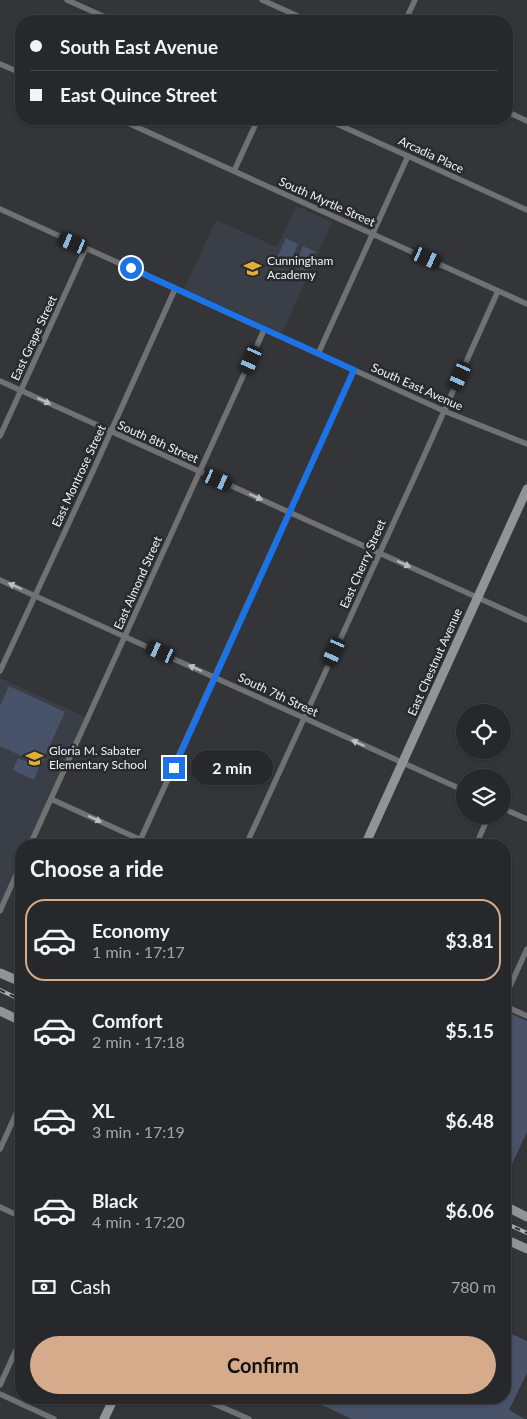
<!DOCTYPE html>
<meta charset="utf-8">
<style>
body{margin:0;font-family:Lato,sans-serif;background:#323437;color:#f1f3f6;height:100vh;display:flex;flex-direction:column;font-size:19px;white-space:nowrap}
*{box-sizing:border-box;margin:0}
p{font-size:16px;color:#a4a6a9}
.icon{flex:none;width:28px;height:28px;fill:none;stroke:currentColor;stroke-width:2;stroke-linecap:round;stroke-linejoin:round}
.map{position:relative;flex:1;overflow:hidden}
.panel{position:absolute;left:15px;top:839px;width:496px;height:565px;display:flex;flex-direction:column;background:#26282b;border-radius:20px;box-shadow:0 1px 4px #0004,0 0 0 1px #424447}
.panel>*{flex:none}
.guide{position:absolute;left:15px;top:15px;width:498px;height:110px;border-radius:20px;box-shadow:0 1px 4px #0004,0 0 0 1px #424447;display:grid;align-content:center;height:110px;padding:0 15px;background:#26282b}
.controls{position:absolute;left:456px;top:704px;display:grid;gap:10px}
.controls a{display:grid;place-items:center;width:55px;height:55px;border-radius:50%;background:#26282b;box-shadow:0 1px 4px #0004,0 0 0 1px #424447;font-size:25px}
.end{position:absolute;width:22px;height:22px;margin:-11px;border:6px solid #1a73e8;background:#fff;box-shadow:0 0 0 2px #fff}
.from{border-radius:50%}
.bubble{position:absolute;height:35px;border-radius:18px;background:#26282b;box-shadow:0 1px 4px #0004,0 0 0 1px #424447;font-size:16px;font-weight:700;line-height:35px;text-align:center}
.car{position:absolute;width:15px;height:30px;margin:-15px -8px;border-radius:6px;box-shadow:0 0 4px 1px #0007;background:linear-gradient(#222 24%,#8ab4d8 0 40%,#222 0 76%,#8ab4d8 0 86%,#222 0)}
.guide b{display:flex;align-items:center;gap:18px;height:48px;font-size:19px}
.guide b+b{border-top:1px solid #424447}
.guide i{width:12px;height:12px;background:#f1f3f6}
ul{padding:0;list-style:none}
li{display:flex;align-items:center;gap:15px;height:82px;margin:0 10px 8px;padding:0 5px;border:2px solid transparent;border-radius:20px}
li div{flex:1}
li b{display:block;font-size:19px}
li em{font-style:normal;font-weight:700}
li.current{border-color:#d6ab8b}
li>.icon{width:45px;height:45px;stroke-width:1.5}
h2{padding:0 15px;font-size:22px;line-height:60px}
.pay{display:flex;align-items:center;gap:12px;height:55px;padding:0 15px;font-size:19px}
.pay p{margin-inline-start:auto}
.action{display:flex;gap:10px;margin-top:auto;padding:10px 15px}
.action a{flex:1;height:58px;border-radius:30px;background:#d6ab8b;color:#111;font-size:20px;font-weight:700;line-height:58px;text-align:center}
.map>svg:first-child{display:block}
.built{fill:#393e47}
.green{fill:#485269}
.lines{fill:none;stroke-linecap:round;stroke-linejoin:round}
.street{stroke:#707173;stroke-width:5.5}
.secondary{stroke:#919396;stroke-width:9}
.rail-casing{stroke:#acadb0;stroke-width:4}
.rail{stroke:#292a2e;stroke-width:2;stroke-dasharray:5.5;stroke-linecap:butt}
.oneway{fill:#bdbec0}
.route{stroke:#1a73e8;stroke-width:6}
.labels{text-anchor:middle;stroke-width:5;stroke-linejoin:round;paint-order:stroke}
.street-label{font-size:12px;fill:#f0f1f4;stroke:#292a2e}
.poi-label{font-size:12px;fill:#f0f1f4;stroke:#292a2e;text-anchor:start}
</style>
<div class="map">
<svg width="527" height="1419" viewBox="0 0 527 1419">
<rect width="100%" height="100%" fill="#333539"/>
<!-- built -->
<g class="built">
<path d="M296,206L332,222L282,333L184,289L216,220L277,247Z"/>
<path d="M0,678L88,718L30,845H21V864L0,911Z"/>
</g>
<!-- green -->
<g class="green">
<path d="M286,238L298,244L290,263L277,258Z"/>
<path d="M303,246L316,252L307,271L294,266Z"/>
<path d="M9,686L65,712L41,765L0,746V706Z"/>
<path d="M18,758L39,767L34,780L13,770Z"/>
<path d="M505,1011L527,1021V1132L505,1179Z"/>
<path d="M505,1331L527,1341V1373L509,1410L525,1419H352L307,1398H505Z"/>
</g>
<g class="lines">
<!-- street -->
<g class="street">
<path d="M67,0L114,21"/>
<path d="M262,0L309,21"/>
<path d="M405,21L415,0"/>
<path d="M0,64L21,73"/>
<path d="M506,111L527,121"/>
<path d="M119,119L527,304"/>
<path d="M326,119L527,210"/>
<path d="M234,171L258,119"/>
<path d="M0,209L444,411L527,444"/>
<path d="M318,354L408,156"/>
<path d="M0,381L527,620"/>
<path d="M0,436L86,248"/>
<path d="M0,580L465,791"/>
<path d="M0,671L93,471L175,289"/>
<path d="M51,799L152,845"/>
<path d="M502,808L527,819"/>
<path d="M30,845L264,330"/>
<path d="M138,845L354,370"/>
<path d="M246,845L415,476L498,291"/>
<path d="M476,845L489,815"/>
<path d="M0,911L21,864"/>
<path d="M505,997L527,949"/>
<path d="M505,1006L527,1016"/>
<path d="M0,1149L21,1103"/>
<path d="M0,1207L21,1217"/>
<path d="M0,1385L21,1339"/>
<path d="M0,1394L54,1419"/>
<path d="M201,1398L249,1419"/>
</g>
<!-- secondary -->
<g class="secondary">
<path d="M365,845L527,489"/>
<path d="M0,973L21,982"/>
<path d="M0,1011L21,1021"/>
<path d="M505,1206L527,1217"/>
<path d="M505,1239L527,1249"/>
<path d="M104,1419L114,1398"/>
</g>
<defs>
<g id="rail">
<path d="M0,990L21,1000"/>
<path d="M505,1223L527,1233"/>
</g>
</defs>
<!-- rail casing -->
<use href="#rail" class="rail-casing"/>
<!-- rail -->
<use href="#rail" class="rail"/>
</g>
<!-- one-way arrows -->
<defs><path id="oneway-solid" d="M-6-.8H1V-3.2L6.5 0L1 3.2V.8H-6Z" transform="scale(1.25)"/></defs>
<g class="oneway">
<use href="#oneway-solid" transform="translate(44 401) rotate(25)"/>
<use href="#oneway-solid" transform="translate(256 497) rotate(24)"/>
<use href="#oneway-solid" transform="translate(404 564) rotate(25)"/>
<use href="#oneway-solid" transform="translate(15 586) rotate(-156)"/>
<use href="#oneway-solid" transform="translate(195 668) rotate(-156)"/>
<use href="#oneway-solid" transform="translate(358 743) rotate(-155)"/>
<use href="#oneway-solid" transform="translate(95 819) rotate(25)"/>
</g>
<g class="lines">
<!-- route -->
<path class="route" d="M131,268L354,370L174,768"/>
</g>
<!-- icons -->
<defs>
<symbol id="school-bare" viewBox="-9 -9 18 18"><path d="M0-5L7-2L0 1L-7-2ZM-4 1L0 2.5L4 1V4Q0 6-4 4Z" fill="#dfb034" stroke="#292a2e" stroke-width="2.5" paint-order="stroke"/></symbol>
</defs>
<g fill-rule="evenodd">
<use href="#school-bare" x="240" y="256" width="25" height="25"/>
<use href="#school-bare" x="22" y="746" width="25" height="25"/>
</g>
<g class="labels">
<!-- street labels -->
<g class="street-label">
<text transform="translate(431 155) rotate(25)" y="4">Arcadia Place</text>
<text transform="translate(327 202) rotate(24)" y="4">South Myrtle Street</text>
<text transform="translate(34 338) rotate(-65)" y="4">East Grape Street</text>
<text transform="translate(417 387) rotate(24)" y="4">South East Avenue</text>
<text transform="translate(158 442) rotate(24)" y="4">South 8th Street</text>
<text transform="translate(79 476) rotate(-65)" y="4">East Montrose Street</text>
<text transform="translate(363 564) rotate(-66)" y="4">East Cherry Street</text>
<text transform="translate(138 583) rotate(-66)" y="4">East Almond Street</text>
<text transform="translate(435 662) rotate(-66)" y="4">East Chestnut Avenue</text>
<text transform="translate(278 695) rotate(25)" y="4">South 7th Street</text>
</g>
<!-- poi labels -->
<g class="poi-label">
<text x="267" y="265">Cunningham<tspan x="267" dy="14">Academy</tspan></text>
<text x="49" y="755">Gloria M. Sabater<tspan x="49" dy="14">Elementary School</tspan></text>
</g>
</g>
</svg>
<div class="controls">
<a><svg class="icon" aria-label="locate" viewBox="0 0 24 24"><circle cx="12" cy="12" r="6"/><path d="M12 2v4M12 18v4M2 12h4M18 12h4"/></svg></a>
<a><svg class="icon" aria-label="layers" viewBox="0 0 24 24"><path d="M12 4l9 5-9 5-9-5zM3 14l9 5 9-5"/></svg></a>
</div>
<i class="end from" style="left:131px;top:268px"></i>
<i class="end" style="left:174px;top:768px"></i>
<div class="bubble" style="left:191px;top:750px;width:82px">2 min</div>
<i class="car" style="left:73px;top:243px;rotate:292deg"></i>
<i class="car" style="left:427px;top:258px;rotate:114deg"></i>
<i class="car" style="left:251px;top:360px;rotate:204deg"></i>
<i class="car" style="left:460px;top:376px;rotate:204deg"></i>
<i class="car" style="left:218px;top:480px;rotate:114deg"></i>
<i class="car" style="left:161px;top:652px;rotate:294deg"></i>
<i class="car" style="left:334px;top:652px;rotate:204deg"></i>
<div class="guide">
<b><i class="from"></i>South East Avenue</b>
<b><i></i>East Quince Street</b>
</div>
<section class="panel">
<h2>Choose a ride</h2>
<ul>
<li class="current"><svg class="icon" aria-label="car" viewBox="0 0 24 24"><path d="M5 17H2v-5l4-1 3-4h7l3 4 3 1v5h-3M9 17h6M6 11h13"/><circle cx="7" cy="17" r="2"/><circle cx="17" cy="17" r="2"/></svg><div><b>Economy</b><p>1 min · 17:17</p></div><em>$3.81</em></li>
<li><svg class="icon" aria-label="car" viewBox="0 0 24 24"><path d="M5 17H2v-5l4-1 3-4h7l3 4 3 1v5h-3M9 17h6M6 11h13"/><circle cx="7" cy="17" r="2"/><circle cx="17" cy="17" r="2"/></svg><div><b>Comfort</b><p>2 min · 17:18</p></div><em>$5.15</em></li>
<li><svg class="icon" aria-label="car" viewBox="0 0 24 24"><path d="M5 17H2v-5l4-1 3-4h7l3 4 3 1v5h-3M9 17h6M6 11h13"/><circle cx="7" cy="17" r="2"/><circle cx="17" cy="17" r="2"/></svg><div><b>XL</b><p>3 min · 17:19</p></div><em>$6.48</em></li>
<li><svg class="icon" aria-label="car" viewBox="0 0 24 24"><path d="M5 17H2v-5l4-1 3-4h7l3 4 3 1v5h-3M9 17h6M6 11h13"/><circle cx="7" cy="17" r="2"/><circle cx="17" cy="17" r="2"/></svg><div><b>Black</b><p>4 min · 17:20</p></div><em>$6.06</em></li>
</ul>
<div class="pay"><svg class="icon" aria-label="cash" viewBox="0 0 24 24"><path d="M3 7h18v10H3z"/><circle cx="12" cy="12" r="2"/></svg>Cash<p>780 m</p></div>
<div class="action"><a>Confirm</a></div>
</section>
</div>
